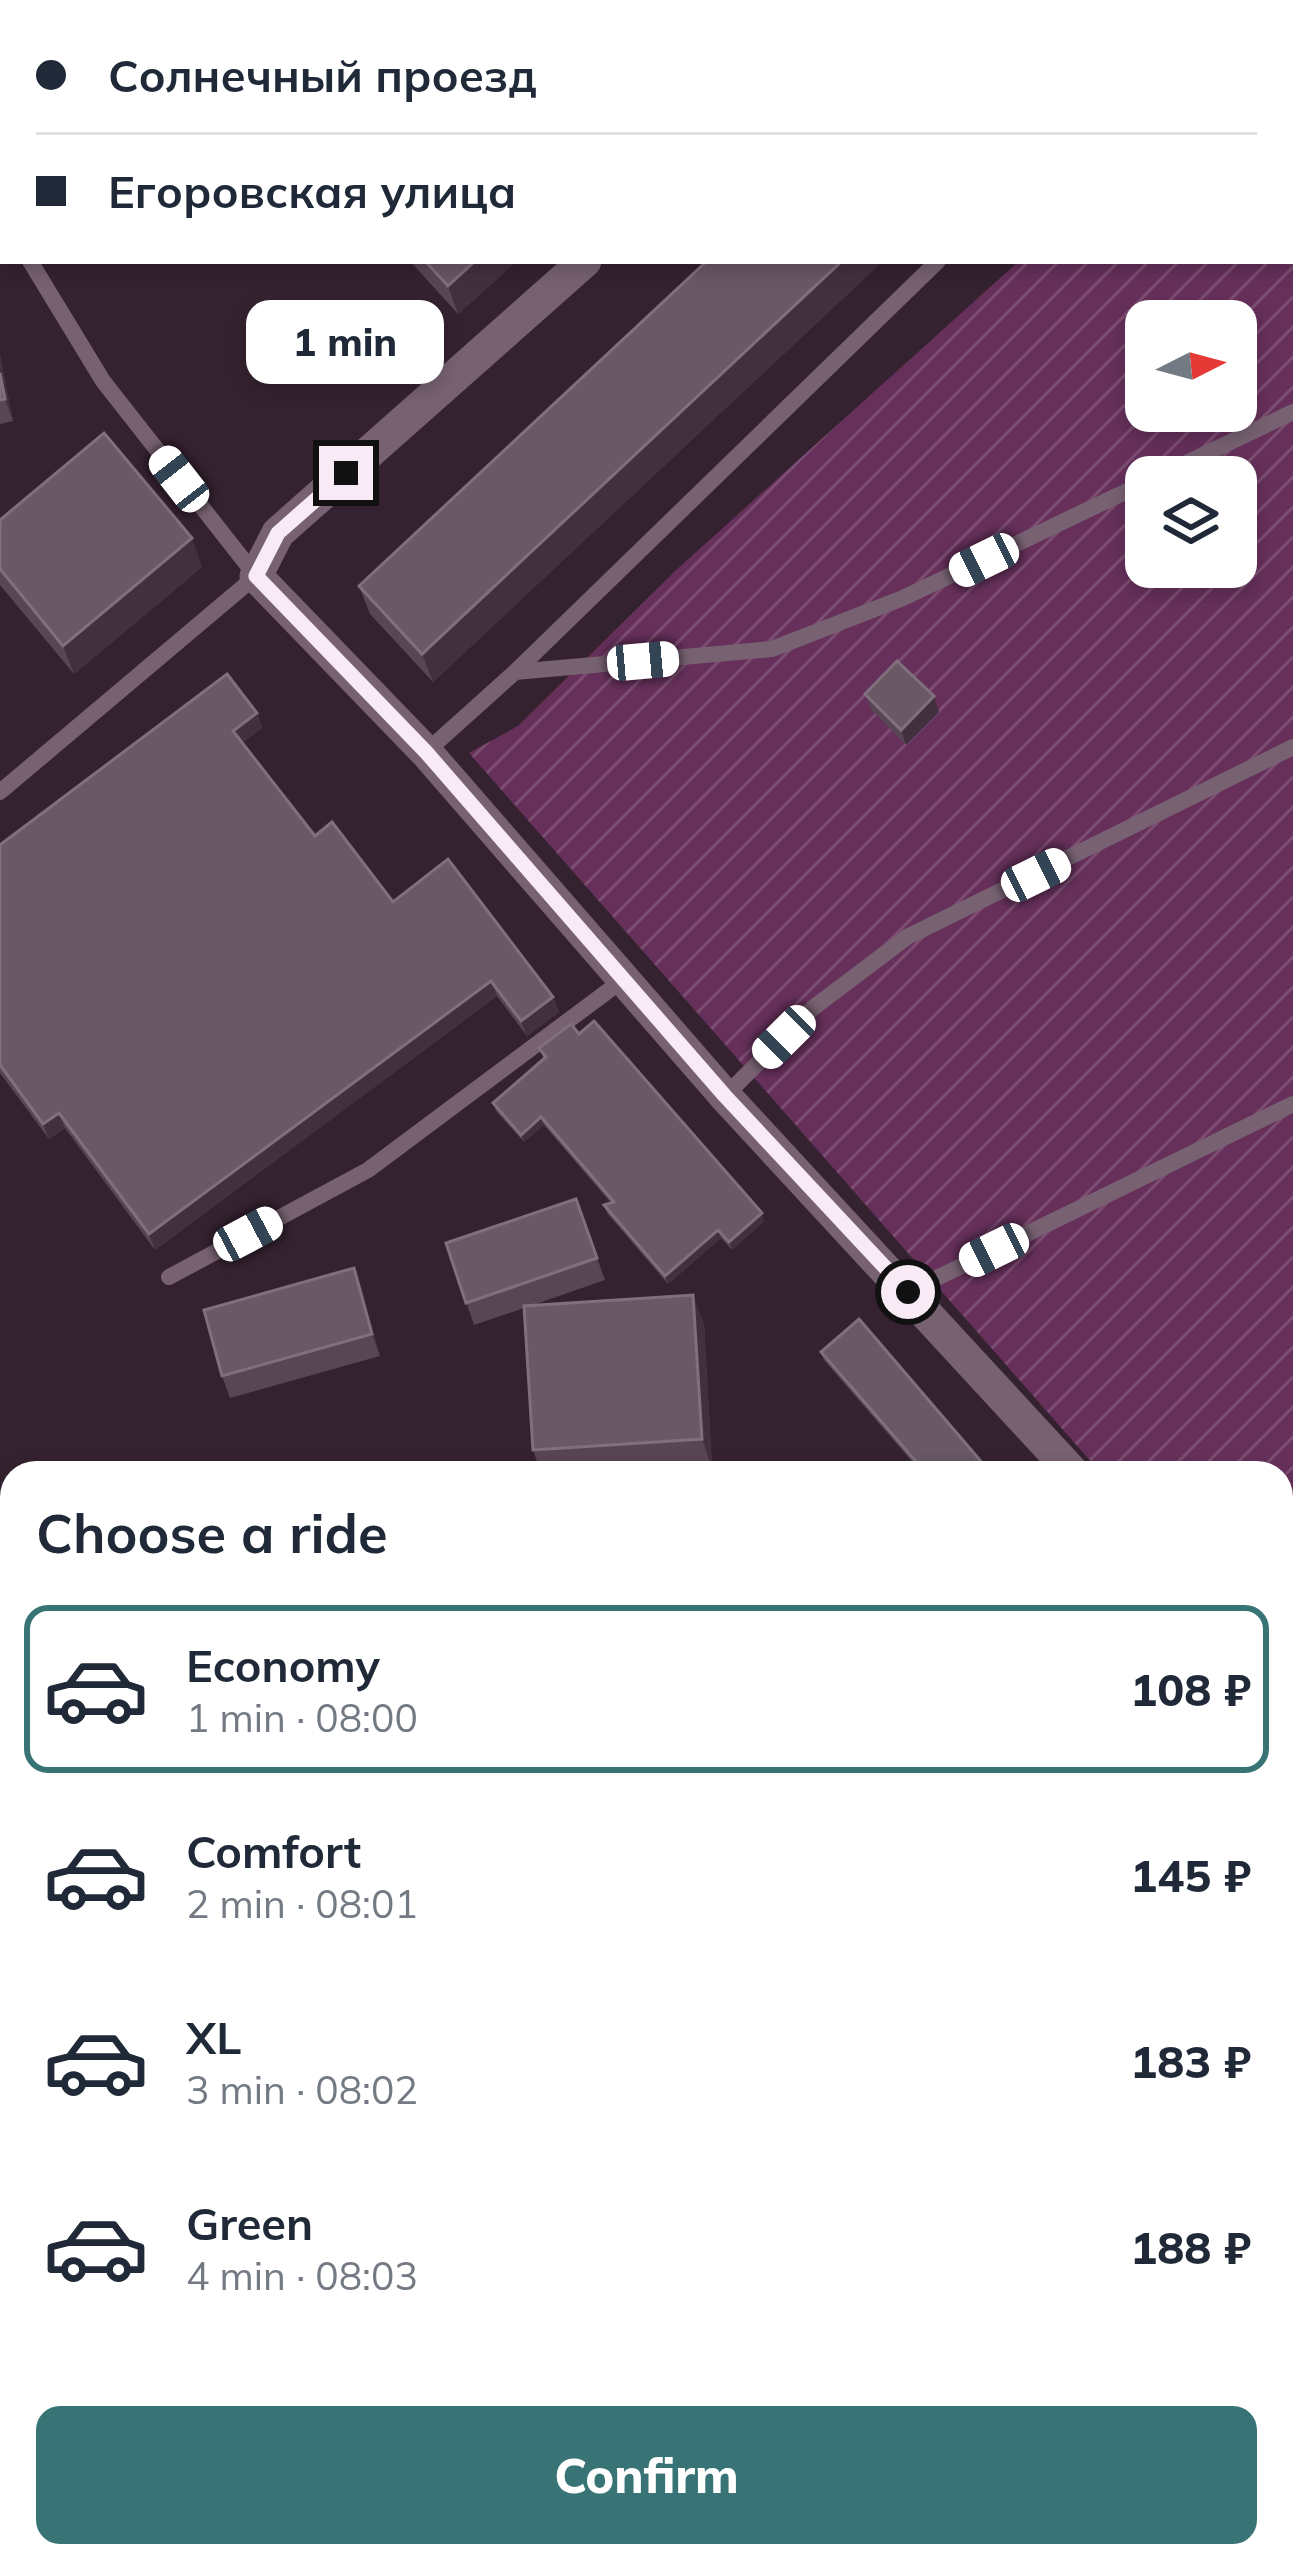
<!DOCTYPE html>
<meta charset="utf-8">
<style>
body{margin:0;font-family:Mulish,sans-serif;background:#f2f2f3;color:#1f2937;height:100vh;display:flex;flex-direction:column;font-size:45px;white-space:nowrap}
*{box-sizing:border-box;margin:0}
p{font-size:39px;color:#747a83}
.icon{flex:none;width:66px;height:66px;fill:none;stroke:currentColor;stroke-width:2;stroke-linecap:round;stroke-linejoin:round}
.map{position:relative;flex:1;overflow:hidden}
.panel{position:absolute;left:0px;top:1461px;width:1293px;height:1107px;display:flex;flex-direction:column;background:#fff;border-radius:36px 36px 0 0;box-shadow:0 6px 18px #0003}
.panel>*{flex:none}
.banner{position:absolute;left:0px;top:0px;width:1293px;height:264px;box-shadow:0 6px 18px #0003;display:grid;align-content:center;height:264px;padding:0 36px;background:#fff}
.needle{width:78px;rotate:84deg}
.tools{position:absolute;left:1125px;top:300px;display:grid;gap:24px}
.tools a{display:grid;place-items:center;width:132px;height:132px;border-radius:24px;background:#fff;box-shadow:0 6px 18px #0003;font-size:60px}
.end{position:absolute;width:54px;height:54px;margin:-27px;border:15px solid #f8ebf5;background:#111;box-shadow:0 0 0 6px #111}
.from{border-radius:50%}
.bubble{position:absolute;height:84px;border-radius:24px;background:#fff;box-shadow:0 6px 18px #0003;font-size:39px;font-weight:800;line-height:84px;text-align:center}
.car{position:absolute;width:36px;height:72px;margin:-36px -18px;border-radius:15px;box-shadow:0 0 9px 3px #0007;background:linear-gradient(#fff 24%,#345 0 40%,#fff 0 76%,#345 0 86%,#fff 0)}
.banner b{display:flex;align-items:center;gap:42px;height:114px;font-size:45px}
.banner b+b{border-top:3px solid #e0e1e3}
.banner i{width:30px;height:30px;background:#1f2937}
ul{padding:0;list-style:none}
li{display:flex;align-items:center;gap:36px;height:168px;margin:0 24px 18px;padding:0 12px;border:6px solid transparent;border-radius:24px}
li div{flex:1}
li b{display:block;font-size:45px}
li em{font-style:normal;font-weight:800}
li.selected{border-color:#387375}
li>.icon{width:108px;height:108px;stroke-width:1.5}
h2{padding:0 36px;font-size:54px;line-height:144px}
.action{display:flex;gap:24px;margin-top:auto;padding:24px 36px}
.action a{flex:1;height:138px;border-radius:24px;background:#387375;color:#fff;font-size:48px;font-weight:800;line-height:138px;text-align:center}
.map>svg:first-child{display:block}
.forest{fill:url(#forest-firs)}
.garden{fill:url(#garden-furrows);fill-rule:evenodd}
.lines{fill:none;stroke-linecap:round;stroke-linejoin:round}
.service{stroke:#786272;stroke-width:16}
.minor{stroke:#786272;stroke-width:33}
.rail-casing{stroke:#c1b2bd;stroke-width:14}
.rail{stroke:#352230;stroke-width:9;stroke-dasharray:27;stroke-linecap:butt}
.wall{fill:#594654}
.shaded-wall{fill:#43303e}
.building{fill:#6a5865;stroke:#806f7c;stroke-width:3}
.route{stroke:#f8ebf5;stroke-width:15}
</style>
<div class="map">
<svg width="1293" height="2566" viewBox="0 0 1293 2566">
<defs>
<pattern id="forest-firs" width="22" height="20" patternUnits="userSpaceOnUse" patternTransform="scale(3)"><rect width="22" height="20" fill="#66305b"/><path d="M5 1l3.5 6h-7zM16 11l3.5 6h-7z" fill="#7d4e73"/></pattern>
<pattern id="garden-furrows" width="10" height="10" patternUnits="userSpaceOnUse" patternTransform="scale(3)"><rect width="10" height="10" fill="#66305b"/><path d="M-1 1l2-2M0 10L10 0M9 11l2-2" fill="none" stroke="#7d4e73"/></pattern>
</defs>
<rect width="100%" height="100%" fill="#352230"/>
<!-- forest -->
<path class="forest" d="M1281,1807L1293,1832V2010L1281,1977Z"/>
<!-- garden -->
<path class="garden" d="M1293,14V1692L1281,1678V1473H1101L469,753L518,726L674,572L1019,261H1290ZM1146,321H1236V411H1146ZM1146,477H1236V567H1146Z"/>
<g class="lines">
<!-- service -->
<g class="service">
<path d="M55,0V3"/>
<path d="M1204,3L1207,0"/>
<path d="M0,202L3,208"/>
<path d="M1157,477L1293,412"/>
<path d="M515,672L938,261"/>
<path d="M426,752L515,672L772,649L903,598L1146,482"/>
<path d="M0,792L256,576L103,381L30,261"/>
<path d="M725,1096L813,1008L907,937L1293,747"/>
<path d="M169,1277L368,1170L624,979"/>
<path d="M908,1292L1293,1104"/>
<path d="M1281,1609L1293,1599"/>
<path d="M415,2556V2566"/>
</g>
<!-- minor -->
<g class="minor">
<path d="M879,3L882,0"/>
<path d="M585,261L278,533L256,576L426,752L725,1096L1073,1473"/>
<path d="M1281,1717L1293,1734"/>
</g>
<defs>
<g id="rail">
<path d="M0,1631L12,1653"/>
<path d="M0,1751L12,1788"/>
<path d="M111,2556L112,2566"/>
</g>
</defs>
<!-- rail casing -->
<use href="#rail" class="rail-casing"/>
<!-- rail -->
<use href="#rail" class="rail"/>
</g>
<!-- wall -->
<g class="wall">
<path d="M410,261H517L458,314Z"/>
<path d="M707,261H883L433,682L370,614L359,586Z"/>
<path d="M0,355L13,421L0,424Z"/>
<path d="M0,520L202,567L74,674L0,585Z"/>
<path d="M865,694L939,712L906,745L871,709Z"/>
<path d="M257,713L262,728L242,743L315,836L393,902L553,997L559,1012L527,1036L497,996L155,1250L65,1128L49,1139L0,1073V845Z"/>
<path d="M579,1034L764,1221L732,1250L721,1238L668,1284L607,1213L604,1205L611,1203L544,1125L524,1142L496,1111L493,1103L544,1059L539,1048Z"/>
<path d="M576,1199L605,1280L533,1305L704,1324L712,1468L626,1473H541L533,1450L524,1308L474,1325L446,1243Z"/>
<path d="M354,1268L380,1356L230,1398L222,1376Z"/>
<path d="M821,1352L991,1473H922L824,1360Z"/>
<path d="M1281,2072L1293,2099V2170L1283,2174L1281,2169Z"/>
</g>
<!-- shaded-wall -->
<g class="shaded-wall">
<path d="M763,0H804L801,3H760Z"/>
<path d="M1122,0H1162L1159,3H1118Z"/>
<path d="M475,261H517L458,314L448,286Z"/>
<path d="M842,261H883L433,682L422,654Z"/>
<path d="M0,355L13,421L5,399L0,373Z"/>
<path d="M192,538L202,567L74,674L63,646Z"/>
<path d="M934,696L939,712L906,745L901,730Z"/>
<path d="M257,713L262,728L238,746L233,731Z"/>
<path d="M491,981L497,996L155,1250L149,1234Z"/>
<path d="M553,997L559,1012L527,1036L521,1021Z"/>
<path d="M59,1113L65,1128L49,1139L43,1124Z"/>
<path d="M541,1117L544,1125L524,1142L521,1135Z"/>
<path d="M762,1213L764,1221L732,1250L729,1242Z"/>
<path d="M718,1230L721,1238L668,1284L665,1276Z"/>
<path d="M354,1268L362,1290L380,1356L372,1334Z"/>
<path d="M693,1295L704,1324L712,1468L702,1439Z"/>
<path d="M368,2556H374L375,2566H369Z"/>
<path d="M973,2556H980L981,2566H974Z"/>
</g>
<!-- building -->
<g class="building">
<path d="M629,0H763L760,3H626Z"/>
<path d="M986,0H1122L1118,3H983Z"/>
<path d="M425,261H475L448,286Z"/>
<path d="M707,261H842L422,654L359,586Z"/>
<path d="M0,373L5,399L0,400Z"/>
<path d="M104,433L192,538L63,646L0,569V520Z"/>
<path d="M897,661L934,696L901,730L865,694Z"/>
<path d="M227,674L257,713L233,731L315,836L332,822L393,902L448,859L553,997L521,1021L491,981L149,1234L59,1113L43,1124L0,1065V845Z"/>
<path d="M594,1021L762,1213L729,1242L718,1230L665,1276L604,1205L614,1202L541,1117L521,1135L493,1103L546,1057L539,1048L571,1024L579,1034Z"/>
<path d="M576,1199L597,1258L466,1303L446,1243Z"/>
<path d="M354,1268L372,1334L222,1376L204,1310Z"/>
<path d="M693,1295L702,1439L533,1450L524,1306Z"/>
<path d="M859,1319L991,1473H926L821,1352Z"/>
<path d="M1281,2072L1293,2099V2161L1281,2166Z"/>
<path d="M1293,2179V2566H1248L1247,2556H1281V2180Z"/>
<path d="M301,2556H368L369,2566H302Z"/>
<path d="M498,2556H973L974,2566H499Z"/>
</g>
<g class="lines">
<!-- route -->
<path class="route" d="M346,473L278,533L256,576L426,752L725,1096L908,1292"/>
</g>
</svg>
<div class="tools">
<a><svg class="needle" viewBox="-14 -14 28 28"><path d="M0-13l5 13h-10z" fill="#e53935"/><path d="M0 13l5-13h-10z" fill="#747a83"/></svg></a>
<a><svg class="icon" aria-label="layers" viewBox="0 0 24 24"><path d="M12 4l9 5-9 5-9-5zM3 14l9 5 9-5"/></svg></a>
</div>
<i class="end from" style="left:908px;top:1292px"></i>
<i class="end" style="left:346px;top:473px"></i>
<div class="bubble" style="left:246px;top:300px;width:198px">1 min</div>
<i class="car" style="left:179px;top:479px;rotate:322deg"></i>
<i class="car" style="left:984px;top:560px;rotate:244deg"></i>
<i class="car" style="left:643px;top:661px;rotate:85deg"></i>
<i class="car" style="left:1036px;top:875px;rotate:64deg"></i>
<i class="car" style="left:784px;top:1037px;rotate:225deg"></i>
<i class="car" style="left:248px;top:1234px;rotate:62deg"></i>
<i class="car" style="left:994px;top:1250px;rotate:244deg"></i>
<div class="banner">
<b><i class="from"></i>Солнечный проезд</b>
<b><i></i>Егоровская улица</b>
</div>
<section class="panel">
<h2>Choose a ride</h2>
<ul>
<li class="selected"><svg class="icon" aria-label="car" viewBox="0 0 24 24"><path d="M5 17H2v-5l4-1 3-4h7l3 4 3 1v5h-3M9 17h6M6 11h13"/><circle cx="7" cy="17" r="2"/><circle cx="17" cy="17" r="2"/></svg><div><b>Economy</b><p>1 min · 08:00</p></div><em>108 ₽</em></li>
<li><svg class="icon" aria-label="car" viewBox="0 0 24 24"><path d="M5 17H2v-5l4-1 3-4h7l3 4 3 1v5h-3M9 17h6M6 11h13"/><circle cx="7" cy="17" r="2"/><circle cx="17" cy="17" r="2"/></svg><div><b>Comfort</b><p>2 min · 08:01</p></div><em>145 ₽</em></li>
<li><svg class="icon" aria-label="car" viewBox="0 0 24 24"><path d="M5 17H2v-5l4-1 3-4h7l3 4 3 1v5h-3M9 17h6M6 11h13"/><circle cx="7" cy="17" r="2"/><circle cx="17" cy="17" r="2"/></svg><div><b>XL</b><p>3 min · 08:02</p></div><em>183 ₽</em></li>
<li><svg class="icon" aria-label="car" viewBox="0 0 24 24"><path d="M5 17H2v-5l4-1 3-4h7l3 4 3 1v5h-3M9 17h6M6 11h13"/><circle cx="7" cy="17" r="2"/><circle cx="17" cy="17" r="2"/></svg><div><b>Green</b><p>4 min · 08:03</p></div><em>188 ₽</em></li>
</ul>
<div class="action"><a>Confirm</a></div>
</section>
</div>
